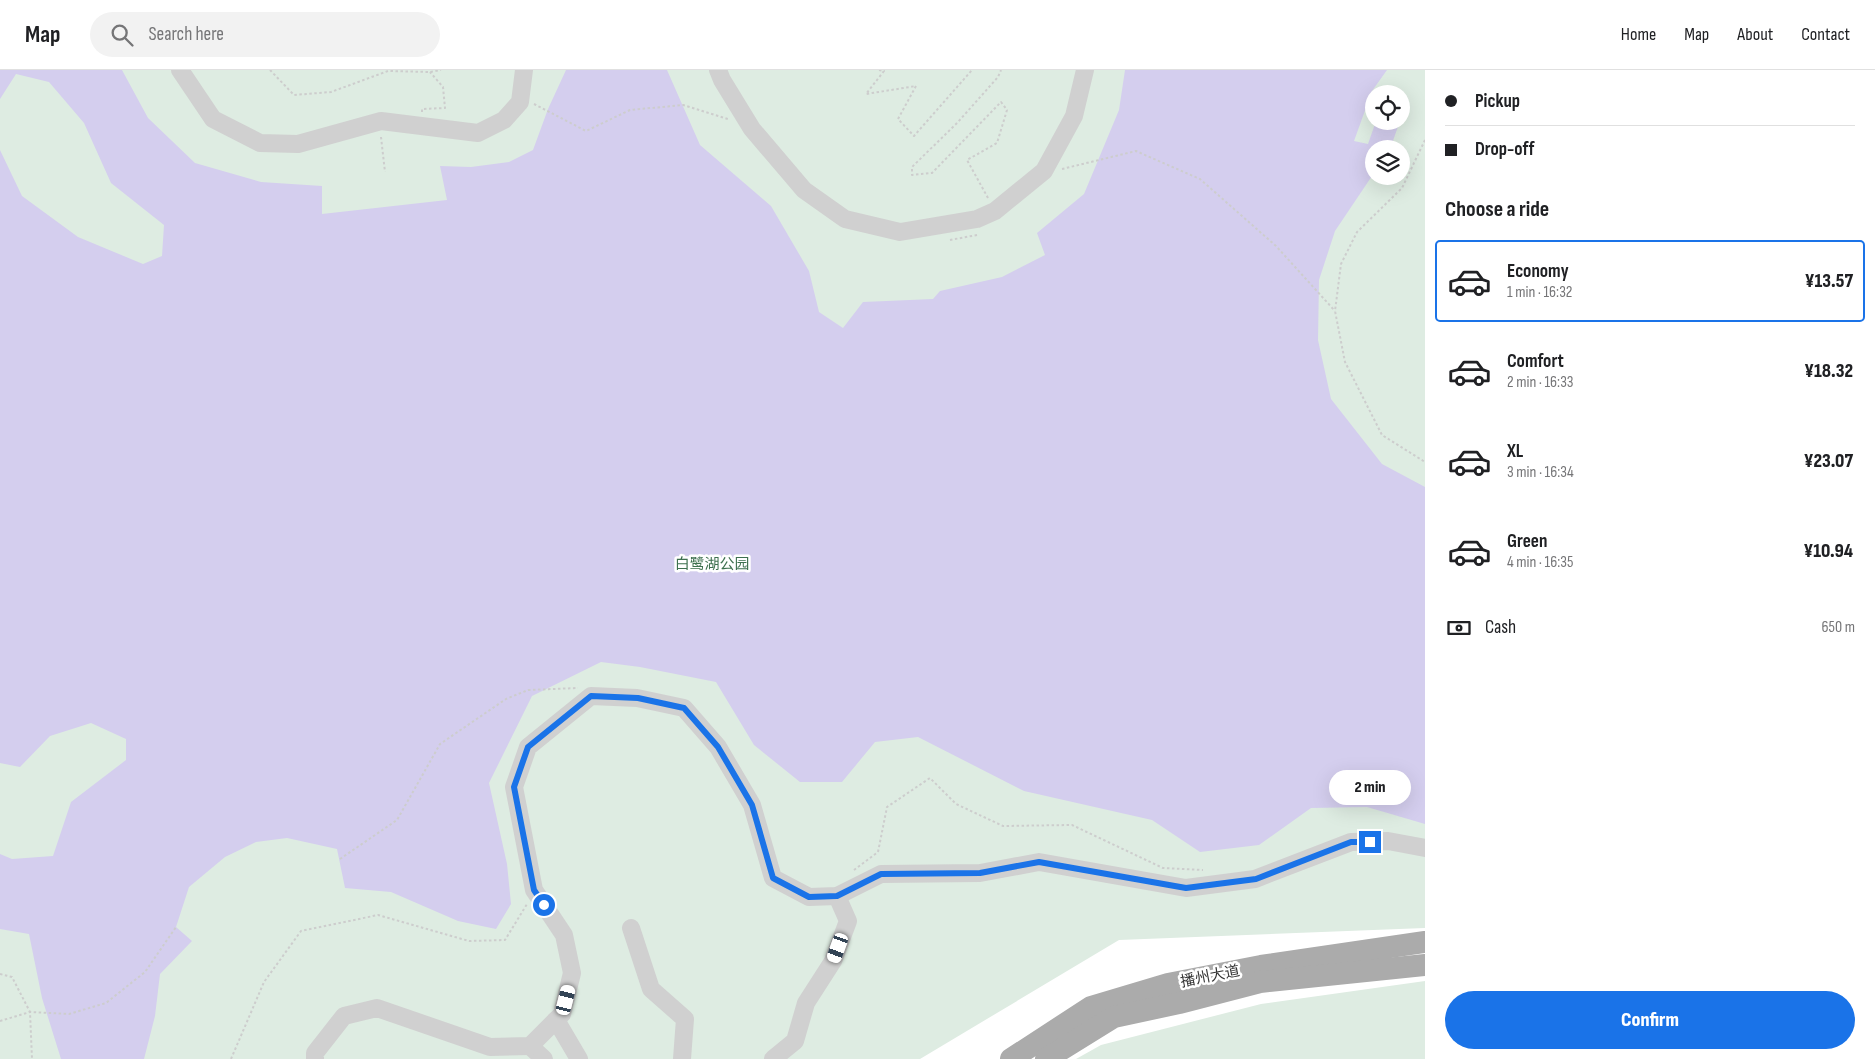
<!DOCTYPE html>
<meta charset="utf-8">
<style>
body{margin:0;font-family:"Sofia Sans Condensed","Noto Sans SC",sans-serif;background:#f2f2f2;color:#202124;height:100vh;display:flex;flex-direction:column;font-size:19px;white-space:nowrap}
*{box-sizing:border-box;margin:0}
p{font-size:16px;color:#757577}
.icon{flex:none;width:28px;height:28px;fill:none;stroke:currentColor;stroke-width:2;stroke-linecap:round;stroke-linejoin:round}
.map{position:relative;flex:1;overflow:hidden}
.details{display:flex;flex-direction:column;background:#fff;width:450px}
.details>*{flex:none}
.top-card{display:grid;align-content:center;height:110px;padding:0 20px;background:#fff}
.fabs{position:absolute;left:1365px;top:15px;display:grid;gap:10px}
.fabs a{display:grid;place-items:center;width:45px;height:45px;border-radius:50%;background:#fff;box-shadow:0 5px 20px #0002;font-size:25px}
.end{position:absolute;width:22px;height:22px;margin:-11px;border:6px solid #1a73e8;background:#fff;box-shadow:0 0 0 2px #fff}
.from{border-radius:50%}
.bubble{position:absolute;height:35px;border-radius:18px;background:#fff;box-shadow:0 5px 20px #0002;font-size:16px;font-weight:800;line-height:35px;text-align:center}
.car{position:absolute;width:15px;height:30px;margin:-15px -8px;border-radius:6px;box-shadow:0 0 4px 1px #0007;background:linear-gradient(#fff 24%,#345 0 40%,#fff 0 76%,#345 0 86%,#fff 0)}
.top-card b{display:flex;align-items:center;gap:18px;height:48px;font-size:19px}
.top-card b+b{border-top:1px solid #e0e0e0}
.top-card i{width:12px;height:12px;background:#202124}
ul{padding:0;list-style:none}
li{display:flex;align-items:center;gap:15px;height:82px;margin:0 10px 8px;padding:0 10px;border:2px solid transparent;border-radius:5px}
li div{flex:1}
li b{display:block;font-size:19px}
li em{font-style:normal;font-weight:800}
li.selected{border-color:#1a73e8}
li>.icon{width:45px;height:45px;stroke-width:1.5}
h2{padding:0 20px;font-size:22px;line-height:60px}
.pay{display:flex;align-items:center;gap:12px;height:55px;padding:0 20px;font-size:19px}
.pay p{margin-inline-start:auto}
.cta{display:flex;gap:10px;margin-top:auto;padding:10px 20px}
.cta a{flex:1;height:58px;border-radius:30px;background:#1a73e8;color:#fff;font-size:20px;font-weight:800;line-height:58px;text-align:center}
header{display:flex;align-items:center;gap:30px;box-sizing:border-box;height:70px;padding:0 25px;background:#fff;border-bottom:1px solid #e0e0e0}
header strong{font-size:24px}
nav{display:flex;gap:28px;margin-inline-start:auto;font-size:18px}
.search{width:350px;height:45px;background:#f2f2f2;display:flex;align-items:center;gap:12px;box-sizing:border-box;padding:0 18px;border-radius:28px;color:#757577;font-size:19px}
main{display:flex;flex:1;min-height:0}
.map>svg:first-child{display:block}
.green{fill:#deece2;fill-rule:evenodd}
.water{fill:#d4ceee}
.lines{fill:none;stroke-linecap:round;stroke-linejoin:round}
.path{stroke:#cdcdcd;stroke-width:2;stroke-dasharray:2.5 2.5;stroke-linecap:butt}
.minor{stroke:#d0d0d0;stroke-width:18}
.major{stroke:#ababab;stroke-width:22}
.route{stroke:#1a73e8;stroke-width:6}
.labels{text-anchor:middle;stroke-width:5;stroke-linejoin:round;paint-order:stroke}
.park-label{font-size:15px;fill:#3e704f;stroke:#fff}
.street-label{font-size:15px;fill:#333;stroke:#fff}
</style>
<header>
<strong>Map</strong>
<div class="search"><svg class="icon" aria-label="search" viewBox="0 0 24 24"><circle cx="10" cy="10" r="6"/><path d="M15 15l6 6"/></svg>Search here</div>
<nav><a>Home</a><a>Map</a><a>About</a><a>Contact</a></nav>
</header>
<main>
<div class="map">
<svg width="1425" height="989" viewBox="0 0 1425 989">
<rect width="100%" height="100%" fill="#fff"/>
<!-- green -->
<g class="green">
<path d="M0,0H1425V858L1119,870L920,989H0ZM1374,24H1401V51H1374ZM1374,79H1401V106H1374Z"/>
<path d="M1425,911V989H1076L1101,975L1261,934Z"/>
</g>
<!-- water -->
<path class="water" d="M0,0H122L148,48L195,93L261,112L322,116V144L447,130L440,96L471,97L509,92L533,80L548,39L566,0H667L700,75L771,136L809,201L819,242L843,258L863,232L933,229L940,221L1002,207L1045,185L1037,163L1084,124L1119,40L1125,0H1387L1372,21L1354,71L1368,74L1376,51H1400L1390,79H1374V103L1335,161L1319,210L1318,270L1331,329L1382,394L1425,417V754L1367,737L1311,738L1259,775L1200,782L1152,750L1024,721L918,667L875,672L842,712H800L754,675L716,612L640,597L601,592L532,626L489,713L507,794L511,834L496,859L458,851L391,822L345,818L337,779L287,768L256,772L225,787L189,817L176,857L192,871L160,904L155,946L144,989H61L42,928L29,864L0,859V784L12,789L53,786L71,732L126,690V669L91,653L50,666L20,697L0,693V80L22,126L78,167L143,194L162,186L164,155L111,113L84,53L49,12L16,4L0,29Z"/>
<g class="lines">
<!-- path -->
<g class="path">
<path d="M270,0L294,25L331,22L388,1L430,2L441,0"/>
<path d="M879,0L884,1L866,24L916,16L898,49L914,66L972,0"/>
<path d="M534,34L586,61L630,40L683,35L728,49"/>
<path d="M422,42V39L445,38L443,17L430,2"/>
<path d="M381,67L385,102"/>
<path d="M1425,70L1402,118L1357,162L1341,194L1335,241L1345,292L1382,365L1425,392"/>
<path d="M1062,99L1136,81L1200,109L1276,176L1335,241"/>
<path d="M988,128L967,90L997,73L1007,40L1001,32L932,103L912,105V97L958,52L998,7L1001,0"/>
<path d="M950,170L977,165"/>
<path d="M340,789L397,750L440,674L506,629L528,620L578,618"/>
<path d="M854,800L878,782L887,737L930,708L956,734L1003,756L1072,755L1163,798L1203,800"/>
<path d="M0,904L12,907L30,942L32,989"/>
<path d="M0,951L30,942L69,944L106,933L145,902L176,857"/>
<path d="M231,989L264,912L301,861L378,845L469,871L505,870L527,834"/>
</g>
<!-- minor -->
<g class="minor">
<path d="M180,0L213,49L260,73L298,74L381,51L478,63L504,50L520,32L524,0"/>
<path d="M718,0L722,10L752,59L804,120L845,149L900,162L977,149L995,141L1044,101L1074,46L1085,0"/>
<path d="M631,858L651,919L685,949L682,989"/>
<path d="M556,950L579,989"/>
<path d="M530,976L544,989"/>
<path d="M315,989V983L344,946L377,938L490,977L530,976L562,944L572,903L564,865L534,820L514,717L528,677L591,626L637,628L684,638L718,677L752,735L773,808L809,827L837,826L881,804L980,803L1039,792L1186,818L1255,809L1351,772L1388,771L1425,778"/>
<path d="M773,989L795,971L806,933L833,891L848,851L837,826"/>
</g>
<!-- major -->
<g class="major">
<path d="M1011,989L1091,937L1168,914L1261,896L1425,872"/>
<path d="M1046,989L1114,947L1179,933L1260,912L1425,895"/>
</g>
</g>
<g class="lines">
<!-- route -->
<path class="route" d="M544,835L534,820L514,717L528,677L591,626L638,628L684,638L718,677L752,735L773,808L809,827L837,826L881,804L980,803L1039,792L1186,818L1256,809L1351,772H1370"/>
</g>
<g class="labels">
<!-- park labels -->
<g class="park-label">
<text x="712" y="499">白鹭湖公园</text>
</g>
<!-- street labels -->
<g class="street-label">
<text transform="translate(1210 906) rotate(-11)" y="5">播州大道</text>
</g>
</g>
</svg>
<div class="fabs">
<a><svg class="icon" aria-label="locate" viewBox="0 0 24 24"><circle cx="12" cy="12" r="6"/><path d="M12 2v4M12 18v4M2 12h4M18 12h4"/></svg></a>
<a><svg class="icon" aria-label="layers" viewBox="0 0 24 24"><path d="M12 4l9 5-9 5-9-5zM3 14l9 5 9-5"/></svg></a>
</div>
<i class="end from" style="left:544px;top:835px"></i>
<i class="end" style="left:1370px;top:772px"></i>
<div class="bubble" style="left:1329px;top:700px;width:82px">2 min</div>
<i class="car" style="left:838px;top:878px;rotate:200deg"></i>
<i class="car" style="left:566px;top:930px;rotate:14deg"></i>
</div>
<section class="details">
<div class="top-card">
<b><i class="from"></i>Pickup</b>
<b><i></i>Drop-off</b>
</div>
<h2>Choose a ride</h2>
<ul>
<li class="selected"><svg class="icon" aria-label="car" viewBox="0 0 24 24"><path d="M5 17H2v-5l4-1 3-4h7l3 4 3 1v5h-3M9 17h6M6 11h13"/><circle cx="7" cy="17" r="2"/><circle cx="17" cy="17" r="2"/></svg><div><b>Economy</b><p>1 min · 16:32</p></div><em>¥13.57</em></li>
<li><svg class="icon" aria-label="car" viewBox="0 0 24 24"><path d="M5 17H2v-5l4-1 3-4h7l3 4 3 1v5h-3M9 17h6M6 11h13"/><circle cx="7" cy="17" r="2"/><circle cx="17" cy="17" r="2"/></svg><div><b>Comfort</b><p>2 min · 16:33</p></div><em>¥18.32</em></li>
<li><svg class="icon" aria-label="car" viewBox="0 0 24 24"><path d="M5 17H2v-5l4-1 3-4h7l3 4 3 1v5h-3M9 17h6M6 11h13"/><circle cx="7" cy="17" r="2"/><circle cx="17" cy="17" r="2"/></svg><div><b>XL</b><p>3 min · 16:34</p></div><em>¥23.07</em></li>
<li><svg class="icon" aria-label="car" viewBox="0 0 24 24"><path d="M5 17H2v-5l4-1 3-4h7l3 4 3 1v5h-3M9 17h6M6 11h13"/><circle cx="7" cy="17" r="2"/><circle cx="17" cy="17" r="2"/></svg><div><b>Green</b><p>4 min · 16:35</p></div><em>¥10.94</em></li>
</ul>
<div class="pay"><svg class="icon" aria-label="cash" viewBox="0 0 24 24"><path d="M3 7h18v10H3z"/><circle cx="12" cy="12" r="2"/></svg>Cash<p>650 m</p></div>
<div class="cta"><a>Confirm</a></div>
</section>
</main>
